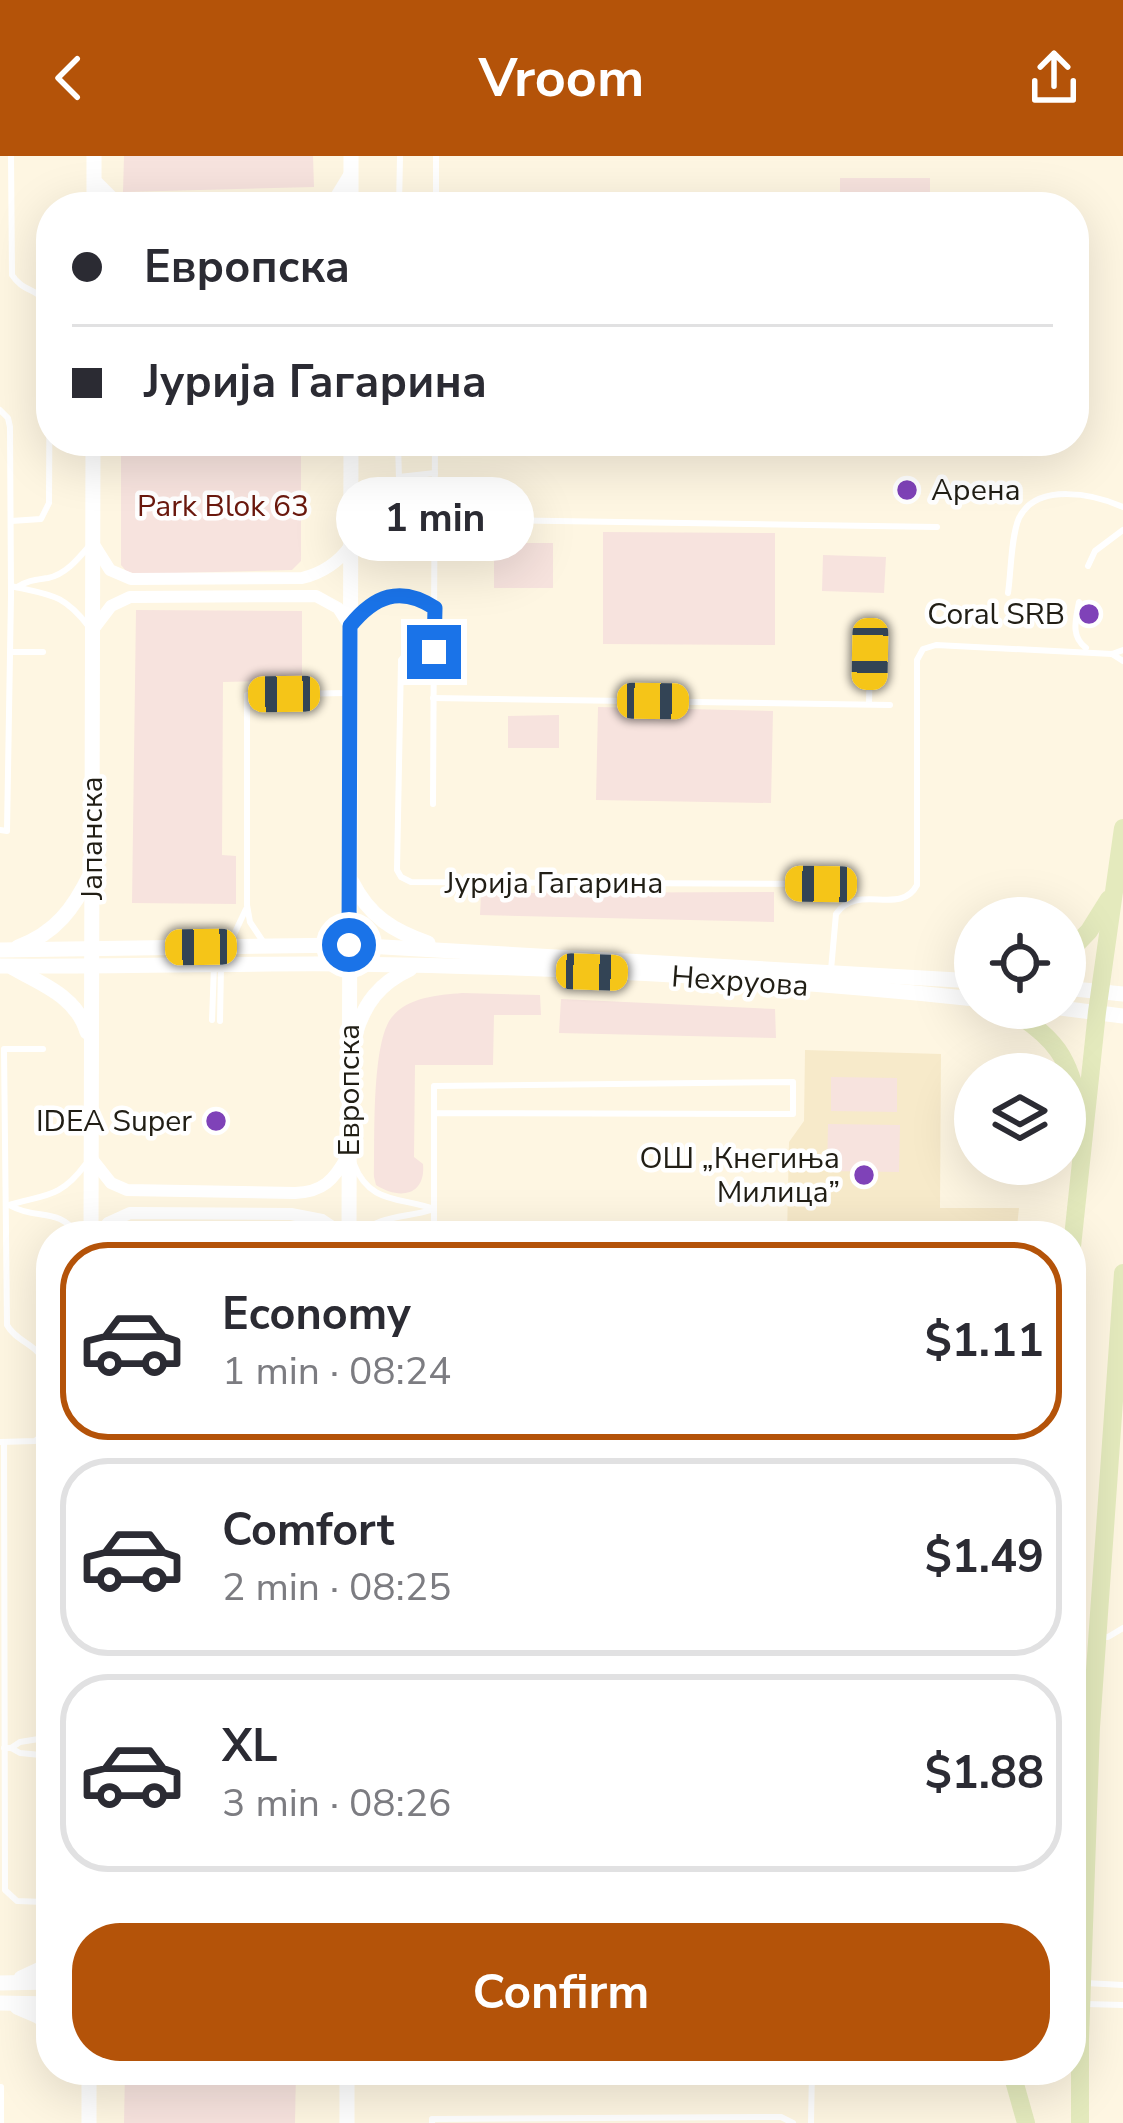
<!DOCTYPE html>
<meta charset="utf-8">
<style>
body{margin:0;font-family:"Nunito Sans",sans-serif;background:#f2f2f3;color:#2b2b33;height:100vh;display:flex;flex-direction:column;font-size:45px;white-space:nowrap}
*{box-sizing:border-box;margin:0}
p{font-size:39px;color:#7c7c81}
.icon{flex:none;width:66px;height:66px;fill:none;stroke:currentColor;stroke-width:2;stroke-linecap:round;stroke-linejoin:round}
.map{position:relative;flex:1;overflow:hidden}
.panel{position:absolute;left:36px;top:1065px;width:1050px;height:864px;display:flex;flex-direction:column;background:#fff;border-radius:48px;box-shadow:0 12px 48px #0002}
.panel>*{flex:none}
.guide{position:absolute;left:36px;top:36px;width:1053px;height:264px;border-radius:48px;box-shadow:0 12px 48px #0002;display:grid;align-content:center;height:264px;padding:0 36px;background:#fff}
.controls{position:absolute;left:954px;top:741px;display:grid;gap:24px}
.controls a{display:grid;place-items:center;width:132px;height:132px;border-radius:50%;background:#fff;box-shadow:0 12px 48px #0002;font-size:60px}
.end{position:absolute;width:54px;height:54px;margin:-27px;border:15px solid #1a73e8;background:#fff;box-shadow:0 0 0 6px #fff}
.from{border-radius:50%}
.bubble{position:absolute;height:84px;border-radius:42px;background:#fff;box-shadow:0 12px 48px #0002;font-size:39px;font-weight:700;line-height:84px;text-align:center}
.car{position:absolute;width:36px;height:72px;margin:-36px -18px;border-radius:15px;box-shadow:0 0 9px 3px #0007;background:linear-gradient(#f5c518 24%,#345 0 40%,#f5c518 0 76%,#345 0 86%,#f5c518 0)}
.guide b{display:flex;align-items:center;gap:42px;height:114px;font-size:45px}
.guide b+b{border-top:3px solid #e1e1e2}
.guide i{width:30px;height:30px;background:#2b2b33}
ul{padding:21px 0 0;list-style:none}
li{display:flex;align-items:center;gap:36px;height:198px;margin:0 24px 18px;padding:0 12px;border:6px solid #e1e1e2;border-radius:48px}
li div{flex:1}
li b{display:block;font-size:45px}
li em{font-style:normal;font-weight:700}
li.active{border-color:#b45309}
li>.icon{width:108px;height:108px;stroke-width:1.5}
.action{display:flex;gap:24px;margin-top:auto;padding:24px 36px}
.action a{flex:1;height:138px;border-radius:48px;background:#b45309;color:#fff;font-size:48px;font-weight:700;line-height:138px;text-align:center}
header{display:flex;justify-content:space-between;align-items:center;height:156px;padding:0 36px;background:#b45309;color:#fff;font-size:54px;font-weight:700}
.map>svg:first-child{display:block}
.built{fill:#f7eaca}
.green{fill:#f7e3de}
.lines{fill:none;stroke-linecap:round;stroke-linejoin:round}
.service{stroke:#fff;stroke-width:6}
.minor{stroke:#fff;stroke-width:12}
.tertiary{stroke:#fff;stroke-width:15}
.secondary{stroke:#e4eabd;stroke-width:18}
.route{stroke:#1a73e8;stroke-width:15}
.poi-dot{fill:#7f42b8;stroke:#fff;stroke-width:4.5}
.labels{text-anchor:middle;stroke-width:9;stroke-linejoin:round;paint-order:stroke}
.poi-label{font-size:30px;fill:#211e15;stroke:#fff;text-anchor:end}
.park-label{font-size:30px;fill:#6a180d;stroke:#fff}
.street-label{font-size:30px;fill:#211e15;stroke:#fff}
</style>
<header><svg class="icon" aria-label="back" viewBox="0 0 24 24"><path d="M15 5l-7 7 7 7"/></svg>Vroom<svg class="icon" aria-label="share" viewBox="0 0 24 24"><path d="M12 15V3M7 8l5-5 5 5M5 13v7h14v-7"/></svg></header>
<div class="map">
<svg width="1123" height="1967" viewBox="0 0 1123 1967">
<rect width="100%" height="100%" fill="#fef6e2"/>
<!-- built -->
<path class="built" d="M805,894L941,898L940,1052H1019L1016,1080H787L789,986L804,965Z"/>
<!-- green -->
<g class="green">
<path d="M124,0H313L314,31L123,36Z"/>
<rect x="840" y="22" width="90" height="29"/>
<path d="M121,285H301V405L292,414L136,418L126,415L121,409Z"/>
<path d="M603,376L775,377V489L603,488Z"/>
<rect x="494" y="387" width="59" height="45"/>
<path d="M823,399L886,401L884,437L822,435Z"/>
<path d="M136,454L302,455V524L223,526L222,699L236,700V748L132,747Z"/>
<path d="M598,551L773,555L771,647L596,644Z"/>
<path d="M559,559V592H508V560Z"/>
<path d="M774,736V766L480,759L481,737Z"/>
<path d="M462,837L540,839L541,859H494L493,909H415L414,1001L423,1008C426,1040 399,1044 376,1029L374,1021C375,986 371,886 392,861C408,841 438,839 462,837Z"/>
<path d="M561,843L775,853L776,882L559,877Z"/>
<path d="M831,921L897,922V956L831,955Z"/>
<path d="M828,968L900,969L899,1016L827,1015Z"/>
<path d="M125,1914H296L295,1967H124Z"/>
</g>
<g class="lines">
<!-- service -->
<g class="service">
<path d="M11,0L12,119C24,138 42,131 50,155L49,347L41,363L11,365"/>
<path d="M399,42L436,39"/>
<path d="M399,51L400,0"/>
<path d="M436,51V0"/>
<path d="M0,254L8,262L10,271L11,439L7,675L0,674"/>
<path d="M398,285L400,363"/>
<path d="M399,321L435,317"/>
<path d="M434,363L937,371"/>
<path d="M1088,410L1095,395L1123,374"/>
<path d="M11,430C50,439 63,437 89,471"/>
<path d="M17,431C29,424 35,424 48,422C66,418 78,403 90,389"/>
<path d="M1008,437C1011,417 1011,380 1019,362C1037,326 1094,338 1123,351"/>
<path d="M1079,446C1076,463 1070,480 1086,492"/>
<path d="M354,465C376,438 405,433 435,452"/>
<path d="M11,496H43"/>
<path d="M434,496L408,495L401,504L397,714L401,721L411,726L821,728"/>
<path d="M1112,498L1123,505"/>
<path d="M433,542L890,549"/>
<path d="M869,548L870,498"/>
<path d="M433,648L435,285"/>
<path d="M264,787L250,766L247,749V539L346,537"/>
<path d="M229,789L246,753"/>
<path d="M831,814L836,758C858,726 900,761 917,729V504L923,493L936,489L1112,498L1123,494"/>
<path d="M212,864L214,810"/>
<path d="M220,865L221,810"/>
<path d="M354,1008C369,1048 400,1041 434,1053"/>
<path d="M6,1050C43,1038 59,1044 85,1009"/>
<path d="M11,1050C38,1065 58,1050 79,1080"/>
<path d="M359,1080C377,1059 406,1062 431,1054"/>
<path d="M434,1080V930L793,926V958L434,957"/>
<path d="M0,1286L35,1285L45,1277V1209C39,1188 17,1187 7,1169L4,893H43"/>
<path d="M4,1286L5,1734L17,1745L44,1746"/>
<path d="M1100,1481H1108L1123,1472"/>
<path d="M4,1592H11L20,1597L51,1600"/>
<path d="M11,1592L20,1586L51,1581"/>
<path d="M1085,1827L1123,1829"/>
<path d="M1085,1848L1123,1849"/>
<path d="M1,1967V1931"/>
<path d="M432,1967V1963L781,1961L793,1967"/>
<path d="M811,1967L812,1914"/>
</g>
<!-- minor -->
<g class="minor">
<path d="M94,23L122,51"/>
<path d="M318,51L335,42L349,19"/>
<path d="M93,387L110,414L131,423L302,422C323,417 338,407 350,390"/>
<path d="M92,475L111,450L130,441L316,440L338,452L349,469"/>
<path d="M92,1003L111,1027L127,1034L295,1037C323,1036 334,1024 347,1000"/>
<path d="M98,1080L108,1067L130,1057L291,1058L322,1064L334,1072L341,1080"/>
</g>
<!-- tertiary -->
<g class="tertiary">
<path d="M94,51V0"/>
<path d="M351,51V0"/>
<path d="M352,726C369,760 393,775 428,787"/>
<path d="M18,791C56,777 74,752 91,717"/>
<path d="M0,794L349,789L975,825"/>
<path d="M0,810C116,811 231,807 347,808C556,811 767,821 975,843"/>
<path d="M13,812C42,828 77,841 87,876"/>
<path d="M1065,832L1123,838"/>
<path d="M1060,852L1123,860"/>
<path d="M355,879C364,847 380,827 410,813"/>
<path d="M91,1080L93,285"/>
<path d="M349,1080L351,285"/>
<path d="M21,1822L51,1808"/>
<path d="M0,1827L51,1826"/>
<path d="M0,1847L51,1848"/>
<path d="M17,1851L38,1860L51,1870"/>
<path d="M347,1914V1967"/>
<path d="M89,1967V1914"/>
</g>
<!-- secondary -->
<g class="secondary">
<path d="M1065,800L1089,775L1109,743"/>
<path d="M1008,852C1055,881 1070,901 1080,956"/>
<path d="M1071,1100L1097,856L1123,672"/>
<path d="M1011,1914L1026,1967"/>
<path d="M1080,1967V1883L1091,1571L1123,1117"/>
</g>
</g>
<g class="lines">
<!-- route -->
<path class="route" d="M349,789L350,470C374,440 400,429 435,452L434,496"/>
</g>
<!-- markers -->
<g class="poi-dot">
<circle cx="907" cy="334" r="12"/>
<circle cx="1089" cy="458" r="12"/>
<circle cx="216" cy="965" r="12"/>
<circle cx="864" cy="1019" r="12"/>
</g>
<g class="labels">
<!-- poi labels -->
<g class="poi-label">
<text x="931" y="344" text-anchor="start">Арена</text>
<text x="1065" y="468">Coral SRB</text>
<text x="192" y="975">IDEA Super</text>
<text x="840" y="1012">ОШ „Кнегиња<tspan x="840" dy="34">Милица”</tspan></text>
</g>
<!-- park labels -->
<g class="park-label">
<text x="223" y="360">Park Blok 63</text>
</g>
<!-- street labels -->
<g class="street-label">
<text transform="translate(92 682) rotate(-90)" y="10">Јапанска</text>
<text x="554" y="737">Јурија Гагарина</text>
<text transform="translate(740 825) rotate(4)" y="10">Нехруова</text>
<text transform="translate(349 934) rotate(-90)" y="10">Европска</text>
</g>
</g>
</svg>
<div class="controls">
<a><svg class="icon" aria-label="locate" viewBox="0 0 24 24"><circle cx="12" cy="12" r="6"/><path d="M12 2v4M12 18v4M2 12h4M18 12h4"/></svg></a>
<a><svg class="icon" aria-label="layers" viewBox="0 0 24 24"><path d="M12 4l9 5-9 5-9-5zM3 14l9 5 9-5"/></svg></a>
</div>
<i class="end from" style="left:349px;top:789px"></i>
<i class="end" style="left:434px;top:496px"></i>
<div class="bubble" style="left:336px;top:321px;width:198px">1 min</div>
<i class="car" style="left:870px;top:498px;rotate:181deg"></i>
<i class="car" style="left:284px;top:538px;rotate:269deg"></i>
<i class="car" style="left:653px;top:545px;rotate:91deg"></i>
<i class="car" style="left:821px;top:728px;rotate:271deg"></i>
<i class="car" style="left:201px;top:791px;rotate:269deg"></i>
<i class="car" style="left:592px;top:816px;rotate:92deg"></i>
<div class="guide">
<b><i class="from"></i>Европска</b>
<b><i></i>Јурија Гагарина</b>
</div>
<section class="panel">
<ul>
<li class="active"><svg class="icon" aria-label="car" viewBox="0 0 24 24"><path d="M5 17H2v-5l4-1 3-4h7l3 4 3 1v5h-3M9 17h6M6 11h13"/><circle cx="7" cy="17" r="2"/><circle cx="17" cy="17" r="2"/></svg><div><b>Economy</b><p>1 min · 08:24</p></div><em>$1.11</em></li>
<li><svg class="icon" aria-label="car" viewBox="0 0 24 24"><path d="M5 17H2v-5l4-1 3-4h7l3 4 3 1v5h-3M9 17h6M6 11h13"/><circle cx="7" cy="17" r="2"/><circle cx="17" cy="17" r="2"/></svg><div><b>Comfort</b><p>2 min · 08:25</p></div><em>$1.49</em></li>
<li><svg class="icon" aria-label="car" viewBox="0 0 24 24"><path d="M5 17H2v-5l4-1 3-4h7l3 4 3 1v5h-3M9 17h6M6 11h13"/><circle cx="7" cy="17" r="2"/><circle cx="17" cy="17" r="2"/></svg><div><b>XL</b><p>3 min · 08:26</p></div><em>$1.88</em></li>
</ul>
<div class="action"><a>Confirm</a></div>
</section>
</div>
